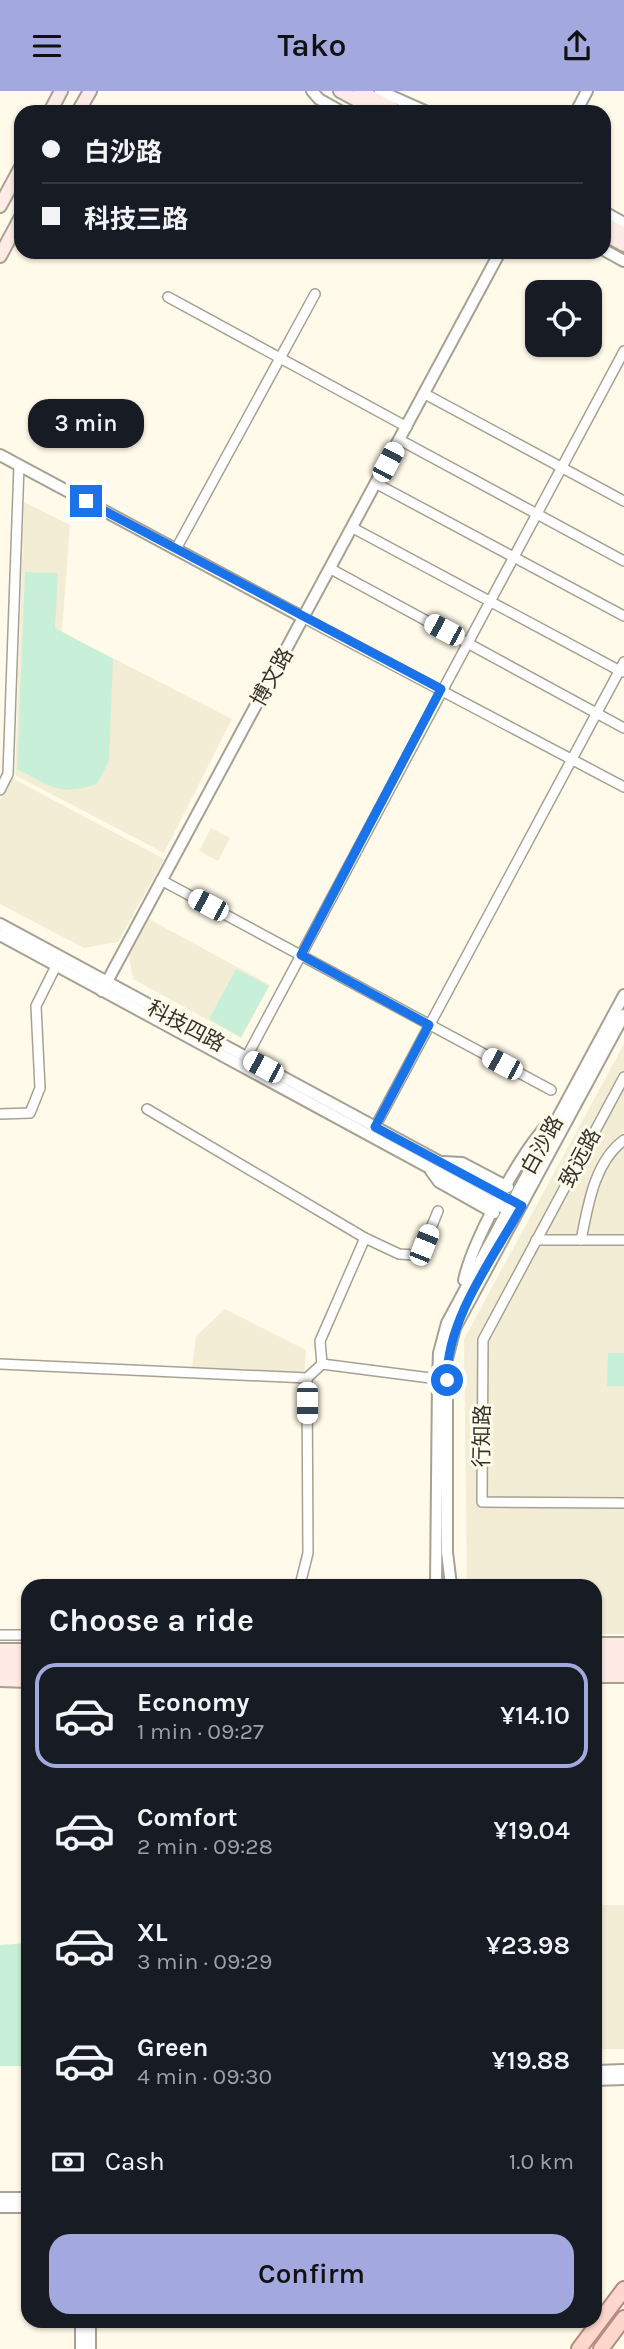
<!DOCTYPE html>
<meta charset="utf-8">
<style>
body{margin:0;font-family:Karla,"Noto Sans SC",sans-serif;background:#242831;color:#f1f3f6;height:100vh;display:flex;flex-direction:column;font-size:26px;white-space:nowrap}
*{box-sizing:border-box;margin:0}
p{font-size:23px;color:#9ea1a6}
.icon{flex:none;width:38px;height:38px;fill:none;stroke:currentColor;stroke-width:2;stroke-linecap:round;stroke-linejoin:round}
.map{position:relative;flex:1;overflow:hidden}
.panel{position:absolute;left:21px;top:1488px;width:581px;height:749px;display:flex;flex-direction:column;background:#171b24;border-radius:21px;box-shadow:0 2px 5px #0004}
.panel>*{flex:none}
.guide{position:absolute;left:14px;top:14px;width:597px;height:154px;border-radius:21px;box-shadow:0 2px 5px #0004;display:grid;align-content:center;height:154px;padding:0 28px;background:#171b24}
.fabs{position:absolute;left:525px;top:189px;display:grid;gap:14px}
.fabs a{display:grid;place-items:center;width:77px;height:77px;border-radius:14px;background:#171b24;box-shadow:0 2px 5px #0004;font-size:35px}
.end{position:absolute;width:32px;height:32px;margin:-16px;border:9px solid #1a73e8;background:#fff;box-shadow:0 0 0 4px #fff}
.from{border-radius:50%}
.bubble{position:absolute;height:49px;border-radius:21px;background:#171b24;box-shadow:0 2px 5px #0004;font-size:23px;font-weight:600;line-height:49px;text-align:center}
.car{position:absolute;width:21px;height:42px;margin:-21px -10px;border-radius:9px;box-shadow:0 0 5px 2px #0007;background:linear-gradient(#fff 24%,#345 0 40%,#fff 0 76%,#345 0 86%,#fff 0)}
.guide b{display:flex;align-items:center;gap:24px;height:66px;font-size:26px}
.guide b+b{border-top:2px solid #363941}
.guide i{width:18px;height:18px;background:#f1f3f6}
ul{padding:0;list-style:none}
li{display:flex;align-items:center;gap:21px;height:105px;margin:0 14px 10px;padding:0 14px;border:4px solid transparent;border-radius:21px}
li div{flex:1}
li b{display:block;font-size:26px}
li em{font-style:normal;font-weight:600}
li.active{border-color:#a3a8de}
li>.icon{width:63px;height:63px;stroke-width:1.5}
h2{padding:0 28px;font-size:32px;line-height:84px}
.pay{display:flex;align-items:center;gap:18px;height:77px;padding:0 28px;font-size:26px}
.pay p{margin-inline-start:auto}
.action{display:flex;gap:14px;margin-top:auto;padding:14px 28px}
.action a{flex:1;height:80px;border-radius:21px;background:#a3a8de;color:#111;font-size:28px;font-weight:600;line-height:80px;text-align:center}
header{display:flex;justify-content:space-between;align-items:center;height:91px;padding:0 28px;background:#a3a8de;color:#111;font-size:32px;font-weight:600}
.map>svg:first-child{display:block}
.built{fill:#f4edd6}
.green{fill:#c8f0d8}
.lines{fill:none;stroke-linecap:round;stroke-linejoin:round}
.minor-casing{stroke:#a6a192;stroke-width:12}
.tertiary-casing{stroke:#a6a192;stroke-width:14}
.secondary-casing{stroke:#a6a192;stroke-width:16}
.primary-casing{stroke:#b68b7e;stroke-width:18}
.minor{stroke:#fff;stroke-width:9}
.tertiary{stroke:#fff;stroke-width:10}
.secondary{stroke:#feebe6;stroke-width:12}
.primary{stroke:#fdd6cc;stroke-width:14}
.route{stroke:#1a73e8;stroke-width:9}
.labels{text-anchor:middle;stroke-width:6;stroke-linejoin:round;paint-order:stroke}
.street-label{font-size:21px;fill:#35332d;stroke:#fffae9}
</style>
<header><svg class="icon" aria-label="menu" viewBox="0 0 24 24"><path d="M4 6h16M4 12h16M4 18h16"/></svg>Tako<svg class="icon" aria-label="share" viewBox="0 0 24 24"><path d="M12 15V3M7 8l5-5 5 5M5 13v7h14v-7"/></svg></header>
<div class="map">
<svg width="624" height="2258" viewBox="0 0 624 2258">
<rect width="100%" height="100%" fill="#fffae9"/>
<!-- built -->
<g class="built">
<path d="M24,411L70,434L62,541L232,628L164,762L15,684Z"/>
<path d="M12,687L164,768L118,851L84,857L0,813V709Z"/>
<path d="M211,737L230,747L218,770L199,760Z"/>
<path d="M149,828L270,894L241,947L133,888L129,865Z"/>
<path d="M624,953V1543H595V1494H467L464,1248Z"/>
<path d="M225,1218L306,1259L304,1283L192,1277L196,1245Z"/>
<rect x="595" y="1814" width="29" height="144"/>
</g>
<!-- green -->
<g class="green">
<path d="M25,481L58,482L55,537L113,568L109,670L97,693C60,706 50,695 17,678Z"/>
<path d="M236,878L269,895L241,946L209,928Z"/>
<path d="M608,1262H624V1295H607Z"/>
<path d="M28,1852V1975H0V1854Z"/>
</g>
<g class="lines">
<defs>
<g id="minor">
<path d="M168,206L407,336"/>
<path d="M425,303L624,410"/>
<path d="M400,349L624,470"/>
<path d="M377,393L624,525"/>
<path d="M353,437L622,581"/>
<path d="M176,458L315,203"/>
<path d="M331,478L624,637"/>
<path d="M304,527L624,696"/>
<path d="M0,699L8,683L19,374"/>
<path d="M161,789L551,999"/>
<path d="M246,967L624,260"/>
<path d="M624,986L483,1249L482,1411L624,1412"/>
<path d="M147,1018L365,1147L399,1163L414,1164L424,1154L438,1120"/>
<path d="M0,1023L30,1022L40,997L36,915L56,875"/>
<path d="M375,1036L624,571"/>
<path d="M536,1149H624"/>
<path d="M581,1149C588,1115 594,1071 624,1049"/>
<path d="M0,1273L307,1287L322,1273L438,1288"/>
<path d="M322,1273L320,1250L365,1147"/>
<path d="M300,1494L308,1462L307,1287"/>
<path d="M0,1544H28"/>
</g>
<g id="tertiary">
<path d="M312,0L319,8L342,21"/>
<path d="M380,0L427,21"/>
<path d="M576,21L587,0"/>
<path d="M604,121L624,132"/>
<path d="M604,159L624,170"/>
<path d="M0,364L304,527"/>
<path d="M0,833L516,1112"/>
<path d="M0,844L511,1121"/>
<path d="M102,900L500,161"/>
<path d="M443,1071L462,1072L508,1096"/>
<path d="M431,1080L439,1091L494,1122"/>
<path d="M464,1189C473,1149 522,1058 551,1030"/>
<path d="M436,1494L438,1288L439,1262L447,1232L624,904"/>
<path d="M451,1494L447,1461V1268L455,1237L624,924"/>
<path d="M595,1980L624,1979"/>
<path d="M595,1989L624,1988"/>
<path d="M0,2107H28"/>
<path d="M0,2116H28"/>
<path d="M81,2230V2258"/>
<path d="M90,2230V2258"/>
</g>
<g id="secondary">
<path d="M340,0L379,21"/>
<path d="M360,0L399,21"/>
<path d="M50,21L61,0"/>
<path d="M78,21L90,0"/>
<path d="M0,115L21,76"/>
<path d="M604,132L624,143"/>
<path d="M604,143L624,154"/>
<path d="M0,165L21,126"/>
<path d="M595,1553H624"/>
<path d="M0,1559H28"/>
<path d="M595,1564H624"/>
<path d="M0,1570H28"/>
<path d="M595,1574H624"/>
<path d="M0,1579H28"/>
<path d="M595,1585H624"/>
<path d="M0,1589L28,1590"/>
</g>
<g id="primary">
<path d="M579,2258L624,2198"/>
<path d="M601,2258L624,2227"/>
</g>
</defs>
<!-- minor casing -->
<use href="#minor" class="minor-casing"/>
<!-- tertiary casing -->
<use href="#tertiary" class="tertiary-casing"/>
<!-- secondary casing -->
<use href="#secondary" class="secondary-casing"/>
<!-- primary casing -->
<use href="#primary" class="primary-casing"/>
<!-- minor -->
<use href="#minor" class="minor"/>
<!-- tertiary -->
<use href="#tertiary" class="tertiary"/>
<!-- secondary -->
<use href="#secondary" class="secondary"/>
<!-- primary -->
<use href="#primary" class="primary"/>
</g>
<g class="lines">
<!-- route -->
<path class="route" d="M86,410L441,598L301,864L429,934L375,1036L522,1115C493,1167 446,1229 447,1289"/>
</g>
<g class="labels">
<!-- street labels -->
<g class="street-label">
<text transform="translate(272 586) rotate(-61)" y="7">博文路</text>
<text transform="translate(186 935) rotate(28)" y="7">科技四路</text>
<text transform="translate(542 1054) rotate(-61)" y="7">白沙路</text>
<text transform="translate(580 1067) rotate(-62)" y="7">致远路</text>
<text transform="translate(482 1345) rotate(-89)" y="7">行知路</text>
</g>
</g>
</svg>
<div class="fabs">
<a><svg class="icon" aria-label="locate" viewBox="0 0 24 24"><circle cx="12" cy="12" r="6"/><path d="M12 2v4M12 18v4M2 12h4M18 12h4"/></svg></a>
</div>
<i class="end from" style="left:447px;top:1289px"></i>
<i class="end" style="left:86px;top:410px"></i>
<div class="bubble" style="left:28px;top:308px;width:116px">3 min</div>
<i class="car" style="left:388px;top:371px;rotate:28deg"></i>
<i class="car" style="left:444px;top:539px;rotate:298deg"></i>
<i class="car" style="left:208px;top:814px;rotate:298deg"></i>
<i class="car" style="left:502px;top:973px;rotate:298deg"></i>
<i class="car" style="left:263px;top:976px;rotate:298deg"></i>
<i class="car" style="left:424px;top:1154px;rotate:22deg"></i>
<i class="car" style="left:307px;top:1312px;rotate:180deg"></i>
<div class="guide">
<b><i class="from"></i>白沙路</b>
<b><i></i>科技三路</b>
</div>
<section class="panel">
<h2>Choose a ride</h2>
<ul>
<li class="active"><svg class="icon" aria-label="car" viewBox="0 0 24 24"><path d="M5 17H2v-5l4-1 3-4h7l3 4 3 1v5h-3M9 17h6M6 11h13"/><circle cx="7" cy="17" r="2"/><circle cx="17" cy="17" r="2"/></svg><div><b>Economy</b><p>1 min · 09:27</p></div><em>¥14.10</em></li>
<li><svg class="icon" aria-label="car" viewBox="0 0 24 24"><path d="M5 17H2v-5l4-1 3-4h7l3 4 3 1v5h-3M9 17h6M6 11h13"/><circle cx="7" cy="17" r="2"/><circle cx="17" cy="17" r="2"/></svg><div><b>Comfort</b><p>2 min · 09:28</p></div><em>¥19.04</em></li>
<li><svg class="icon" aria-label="car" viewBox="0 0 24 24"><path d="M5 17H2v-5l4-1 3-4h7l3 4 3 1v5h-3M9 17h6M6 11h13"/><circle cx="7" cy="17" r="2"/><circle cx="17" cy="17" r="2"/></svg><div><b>XL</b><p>3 min · 09:29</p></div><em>¥23.98</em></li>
<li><svg class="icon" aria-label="car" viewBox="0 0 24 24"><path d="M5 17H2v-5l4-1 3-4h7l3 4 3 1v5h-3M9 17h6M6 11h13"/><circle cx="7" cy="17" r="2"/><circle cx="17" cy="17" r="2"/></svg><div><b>Green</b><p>4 min · 09:30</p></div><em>¥19.88</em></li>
</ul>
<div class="pay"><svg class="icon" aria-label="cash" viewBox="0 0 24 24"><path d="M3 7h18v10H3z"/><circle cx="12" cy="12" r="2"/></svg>Cash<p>1.0 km</p></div>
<div class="action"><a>Confirm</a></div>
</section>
</div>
